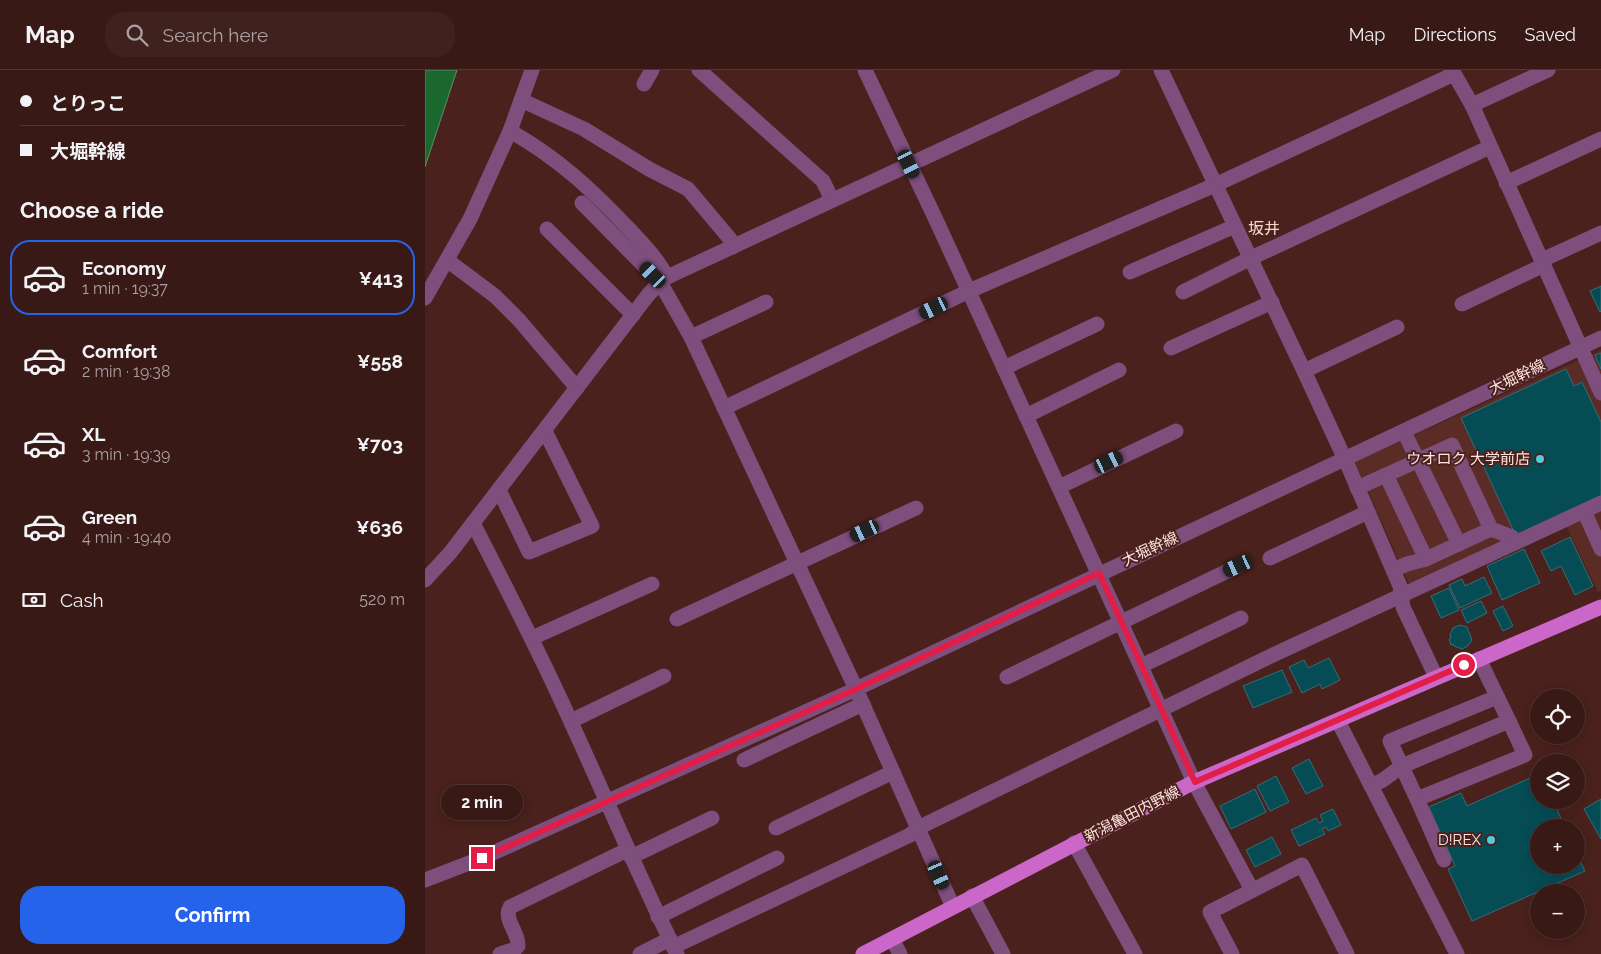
<!DOCTYPE html>
<meta charset="utf-8">
<style>
body{margin:0;font-family:Raleway,"Noto Sans JP",sans-serif;background:#3f221e;color:#f1f3f6;height:100vh;display:flex;flex-direction:column;font-size:19px;white-space:nowrap}
*{box-sizing:border-box;margin:0}
p{font-size:16px;color:#aba0a0}
.icon{flex:none;width:28px;height:28px;fill:none;stroke:currentColor;stroke-width:2;stroke-linecap:round;stroke-linejoin:round}
.map{position:relative;flex:1;overflow:hidden}
.details{display:flex;flex-direction:column;background:#381915;width:425px}
.details>*{flex:none}
.top-card{display:grid;align-content:center;height:110px;padding:0 20px;background:#381915}
.buttons{position:absolute;left:1105px;top:619px;display:grid;gap:10px}
.buttons a{display:grid;place-items:center;width:55px;height:55px;border-radius:50%;background:#381915;box-shadow:0 2px 12px #0003,0 0 0 1px #523834;font-size:25px}
.end{position:absolute;width:22px;height:22px;margin:-11px;border:6px solid #e11d48;background:#fff;box-shadow:0 0 0 2px #fff}
.from{border-radius:50%}
.bubble{position:absolute;height:35px;border-radius:18px;background:#381915;box-shadow:0 2px 12px #0003,0 0 0 1px #523834;font-size:16px;font-weight:700;line-height:35px;text-align:center}
.car{position:absolute;width:15px;height:30px;margin:-15px -8px;border-radius:6px;box-shadow:0 0 4px 1px #0007;background:linear-gradient(#222 24%,#8ab4d8 0 40%,#222 0 76%,#8ab4d8 0 86%,#222 0)}
.top-card b{display:flex;align-items:center;gap:18px;height:48px;font-size:19px}
.top-card b+b{border-top:1px solid #523834}
.top-card i{width:12px;height:12px;background:#f1f3f6}
ul{padding:0;list-style:none}
li{display:flex;align-items:center;gap:15px;height:75px;margin:0 10px 8px;padding:0 10px;border:2px solid transparent;border-radius:20px}
li div{flex:1}
li b{display:block;font-size:19px}
li em{font-style:normal;font-weight:700}
li.current{border-color:#2563eb}
li>.icon{width:45px;height:45px;stroke-width:1.5}
h2{padding:0 20px;font-size:22px;line-height:60px}
.pay{display:flex;align-items:center;gap:12px;height:55px;padding:0 20px;font-size:19px}
.pay p{margin-inline-start:auto}
.primary-button{display:flex;gap:10px;margin-top:auto;padding:10px 20px}
.primary-button a{flex:1;height:58px;border-radius:20px;background:#2563eb;color:#fff;font-size:20px;font-weight:700;line-height:58px;text-align:center}
header{display:flex;align-items:center;gap:30px;box-sizing:border-box;height:70px;padding:0 25px;background:#381915;border-bottom:1px solid #523834}
header strong{font-size:24px}
nav{display:flex;gap:28px;margin-inline-start:auto;font-size:18px}
.search{width:350px;height:45px;background:#3f221e;display:flex;align-items:center;gap:12px;box-sizing:border-box;padding:0 18px;border-radius:20px;color:#aba0a0;font-size:19px}
main{display:flex;flex:1;min-height:0}
.map>svg:first-child{display:block}
.built{fill:#5b2b26}
.water{fill:#1b682f;stroke:#5f8d64}
.building{fill:#064c55;stroke:#336f78}
.lines{fill:none;stroke-linecap:round;stroke-linejoin:round}
.minor{stroke:#7e4e7c;stroke-width:15}
.major{stroke:#ca67c8;stroke-width:15}
.route{stroke:#e11d48;stroke-width:6}
.poi-dot{fill:#53cbdb;stroke:#4a211c;stroke-width:2}
.labels{text-anchor:middle;stroke-width:4;stroke-linejoin:round;paint-order:stroke}
.street-label{font-size:15px;fill:#ffe3de;stroke:#4a211c}
.poi-label{font-size:15px;fill:#ffe3de;stroke:#4a211c;text-anchor:end}
.neighbourhood-label{font-size:16px;fill:#f7d6d1;stroke:#4a211c}
</style>
<header>
<strong>Map</strong>
<div class="search"><svg class="icon" aria-label="search" viewBox="0 0 24 24"><circle cx="10" cy="10" r="6"/><path d="M15 15l6 6"/></svg>Search here</div>
<nav><a>Map</a><a>Directions</a><a>Saved</a></nav>
</header>
<main>
<section class="details">
<div class="top-card">
<b><i class="from"></i>とりっこ</b>
<b><i></i>大堀幹線</b>
</div>
<h2>Choose a ride</h2>
<ul>
<li class="current"><svg class="icon" aria-label="car" viewBox="0 0 24 24"><path d="M5 17H2v-5l4-1 3-4h7l3 4 3 1v5h-3M9 17h6M6 11h13"/><circle cx="7" cy="17" r="2"/><circle cx="17" cy="17" r="2"/></svg><div><b>Economy</b><p>1 min · 19:37</p></div><em>¥413</em></li>
<li><svg class="icon" aria-label="car" viewBox="0 0 24 24"><path d="M5 17H2v-5l4-1 3-4h7l3 4 3 1v5h-3M9 17h6M6 11h13"/><circle cx="7" cy="17" r="2"/><circle cx="17" cy="17" r="2"/></svg><div><b>Comfort</b><p>2 min · 19:38</p></div><em>¥558</em></li>
<li><svg class="icon" aria-label="car" viewBox="0 0 24 24"><path d="M5 17H2v-5l4-1 3-4h7l3 4 3 1v5h-3M9 17h6M6 11h13"/><circle cx="7" cy="17" r="2"/><circle cx="17" cy="17" r="2"/></svg><div><b>XL</b><p>3 min · 19:39</p></div><em>¥703</em></li>
<li><svg class="icon" aria-label="car" viewBox="0 0 24 24"><path d="M5 17H2v-5l4-1 3-4h7l3 4 3 1v5h-3M9 17h6M6 11h13"/><circle cx="7" cy="17" r="2"/><circle cx="17" cy="17" r="2"/></svg><div><b>Green</b><p>4 min · 19:40</p></div><em>¥636</em></li>
</ul>
<div class="pay"><svg class="icon" aria-label="cash" viewBox="0 0 24 24"><path d="M3 7h18v10H3z"/><circle cx="12" cy="12" r="2"/></svg>Cash<p>520 m</p></div>
<div class="primary-button"><a>Confirm</a></div>
</section>
<div class="map">
<svg width="1176" height="884" viewBox="0 0 1176 884">
<rect width="100%" height="100%" fill="#4a211c"/>
<!-- built -->
<path class="built" d="M1176,280V521L1173,522L1137,447L986,518L930,392Z"/>
<!-- water -->
<path class="water" d="M0,0H32L0,97Z"/>
<!-- building -->
<g class="building">
<path d="M1176,216V241L1175,242L1165,221Z"/>
<path d="M1176,283V299L1170,285Z"/>
<path d="M1141,299L1149,316L1157,312L1176,352V426L1091,466L1036,348Z"/>
<path d="M1145,467L1168,516L1150,525L1136,496L1126,501L1116,481Z"/>
<path d="M1099,479L1115,513L1077,530L1062,496Z"/>
<path d="M1059,507L1067,523L1035,538L1024,515L1037,509L1040,516Z"/>
<path d="M1024,518L1034,540L1016,548L1006,526Z"/>
<path d="M1056,531L1062,543L1042,553L1036,540Z"/>
<path d="M1078,536L1088,556L1078,561L1068,541Z"/>
<path d="M1035,555L1042,557L1047,570L1043,576L1037,579L1029,576L1028,574L1026,575L1024,569L1026,568L1025,565L1028,558Z"/>
<path d="M904,588L915,610L897,619L895,614L877,623L864,597L879,590L883,598Z"/>
<path d="M857,600L867,622L828,638L818,616Z"/>
<path d="M884,689L898,716L881,724L867,698Z"/>
<path d="M1114,704V730H1128L1140,758H1114V795H1151V783L1160,801L1047,851L1023,799L1030,796L1004,737L1036,723L1042,736Z"/>
<path d="M851,706L864,732L845,741L832,716Z"/>
<path d="M830,719L841,742L806,759L795,736Z"/>
<path d="M1176,729V769L1159,739Z"/>
<path d="M908,739L916,755L903,761L901,757L897,759L900,764L874,776L866,760L891,748L894,753L898,751L895,745Z"/>
<path d="M847,767L856,784L830,797L821,780Z"/>
</g>
<g class="lines">
<!-- minor -->
<g class="minor">
<path d="M274,0L398,111L407,130"/>
<path d="M440,0L512,152L769,712L827,820"/>
<path d="M736,0L879,301L924,398L975,516L978,537L1011,607"/>
<path d="M1027,0L1047,35L1176,323"/>
<path d="M219,14L227,0"/>
<path d="M96,30L159,59L224,99L263,119L305,169L308,177"/>
<path d="M1047,35L1123,0"/>
<path d="M85,61C133,88 166,119 204,159C218,174 232,188 242,207"/>
<path d="M1081,113L1176,69"/>
<path d="M157,133L235,212L266,267L431,619L528,837"/>
<path d="M122,159L208,245"/>
<path d="M22,190L70,226L94,250L152,318"/>
<path d="M1117,190L1176,163"/>
<path d="M705,202L810,156"/>
<path d="M758,222L826,188L1065,77"/>
<path d="M0,228L45,149L85,61L107,0"/>
<path d="M1037,234L1119,195"/>
<path d="M266,267L341,232"/>
<path d="M746,278L847,232"/>
<path d="M579,298L672,254"/>
<path d="M879,301L972,257"/>
<path d="M299,338L544,221L790,115L1029,4"/>
<path d="M601,346L694,300"/>
<path d="M979,362L1034,474"/>
<path d="M634,417L751,361"/>
<path d="M932,418L961,405"/>
<path d="M74,420L104,482L167,456L120,361"/>
<path d="M1159,441L1176,479"/>
<path d="M48,453C82,519 115,583 145,650C181,728 214,807 252,884"/>
<path d="M845,488L943,442"/>
<path d="M1001,489L961,405L1027,375L1066,459"/>
<path d="M968,500L982,494L1001,489L1066,459L1087,467L1090,473"/>
<path d="M0,510L25,483L223,225L238,209L688,0"/>
<path d="M252,549L491,438"/>
<path d="M107,568L227,514"/>
<path d="M716,596L816,548"/>
<path d="M582,607L813,496"/>
<path d="M1072,627L965,671L992,729L1100,685L1084,651"/>
<path d="M146,651L239,606"/>
<path d="M913,651L1032,884"/>
<path d="M319,690L438,634"/>
<path d="M946,716L958,710L977,696L1084,651L1054,589"/>
<path d="M992,729L1019,790"/>
<path d="M351,758L468,702"/>
<path d="M649,773L710,884"/>
<path d="M206,787L287,748"/>
<path d="M0,810L57,788L431,619L1176,268"/>
<path d="M547,826L578,884"/>
<path d="M233,847L352,788"/>
<path d="M467,869L475,884"/>
<path d="M248,877L485,765L493,758L850,584L1176,433"/>
<path d="M75,884L90,879L93,876C94,862 78,850 85,837L202,780"/>
<path d="M215,884L245,869"/>
<path d="M807,884L785,842L877,795L922,884"/>
</g>
<!-- major -->
<path class="major" d="M438,884L769,712L1176,537"/>
</g>
<g class="lines">
<!-- route -->
<path class="route" d="M57,788L431,619L674,503L770,712L1039,595"/>
</g>
<!-- markers -->
<g class="poi-dot">
<circle cx="1115" cy="389" r="5"/>
<circle cx="1066" cy="770" r="5"/>
</g>
<g class="labels">
<!-- street labels -->
<g class="street-label">
<text transform="translate(1092 307) rotate(-26)" y="5">大堀幹線</text>
<text transform="translate(725 479) rotate(-25)" y="5">大堀幹線</text>
<text transform="translate(707 744) rotate(-27)" y="5">新潟亀田内野線</text>
</g>
<!-- poi labels -->
<g class="poi-label">
<text x="1105" y="394">ウオロク 大学前店</text>
<text x="1056" y="775">D!REX</text>
</g>
<!-- neighbourhood labels -->
<g class="neighbourhood-label">
<text x="839" y="164">坂井</text>
</g>
</g>
</svg>
<div class="buttons">
<a><svg class="icon" aria-label="locate" viewBox="0 0 24 24"><circle cx="12" cy="12" r="6"/><path d="M12 2v4M12 18v4M2 12h4M18 12h4"/></svg></a>
<a><svg class="icon" aria-label="layers" viewBox="0 0 24 24"><path d="M12 4l9 5-9 5-9-5zM3 14l9 5 9-5"/></svg></a>
<a>+</a>
<a>−</a>
</div>
<i class="end from" style="left:1039px;top:595px"></i>
<i class="end" style="left:57px;top:788px"></i>
<div class="bubble" style="left:16px;top:715px;width:82px">2 min</div>
<i class="car" style="left:484px;top:94px;rotate:154deg"></i>
<i class="car" style="left:228px;top:205px;rotate:315deg"></i>
<i class="car" style="left:509px;top:238px;rotate:244deg"></i>
<i class="car" style="left:684px;top:392px;rotate:64deg"></i>
<i class="car" style="left:440px;top:461px;rotate:245deg"></i>
<i class="car" style="left:813px;top:496px;rotate:245deg"></i>
<i class="car" style="left:514px;top:805px;rotate:156deg"></i>
</div>
</main>
